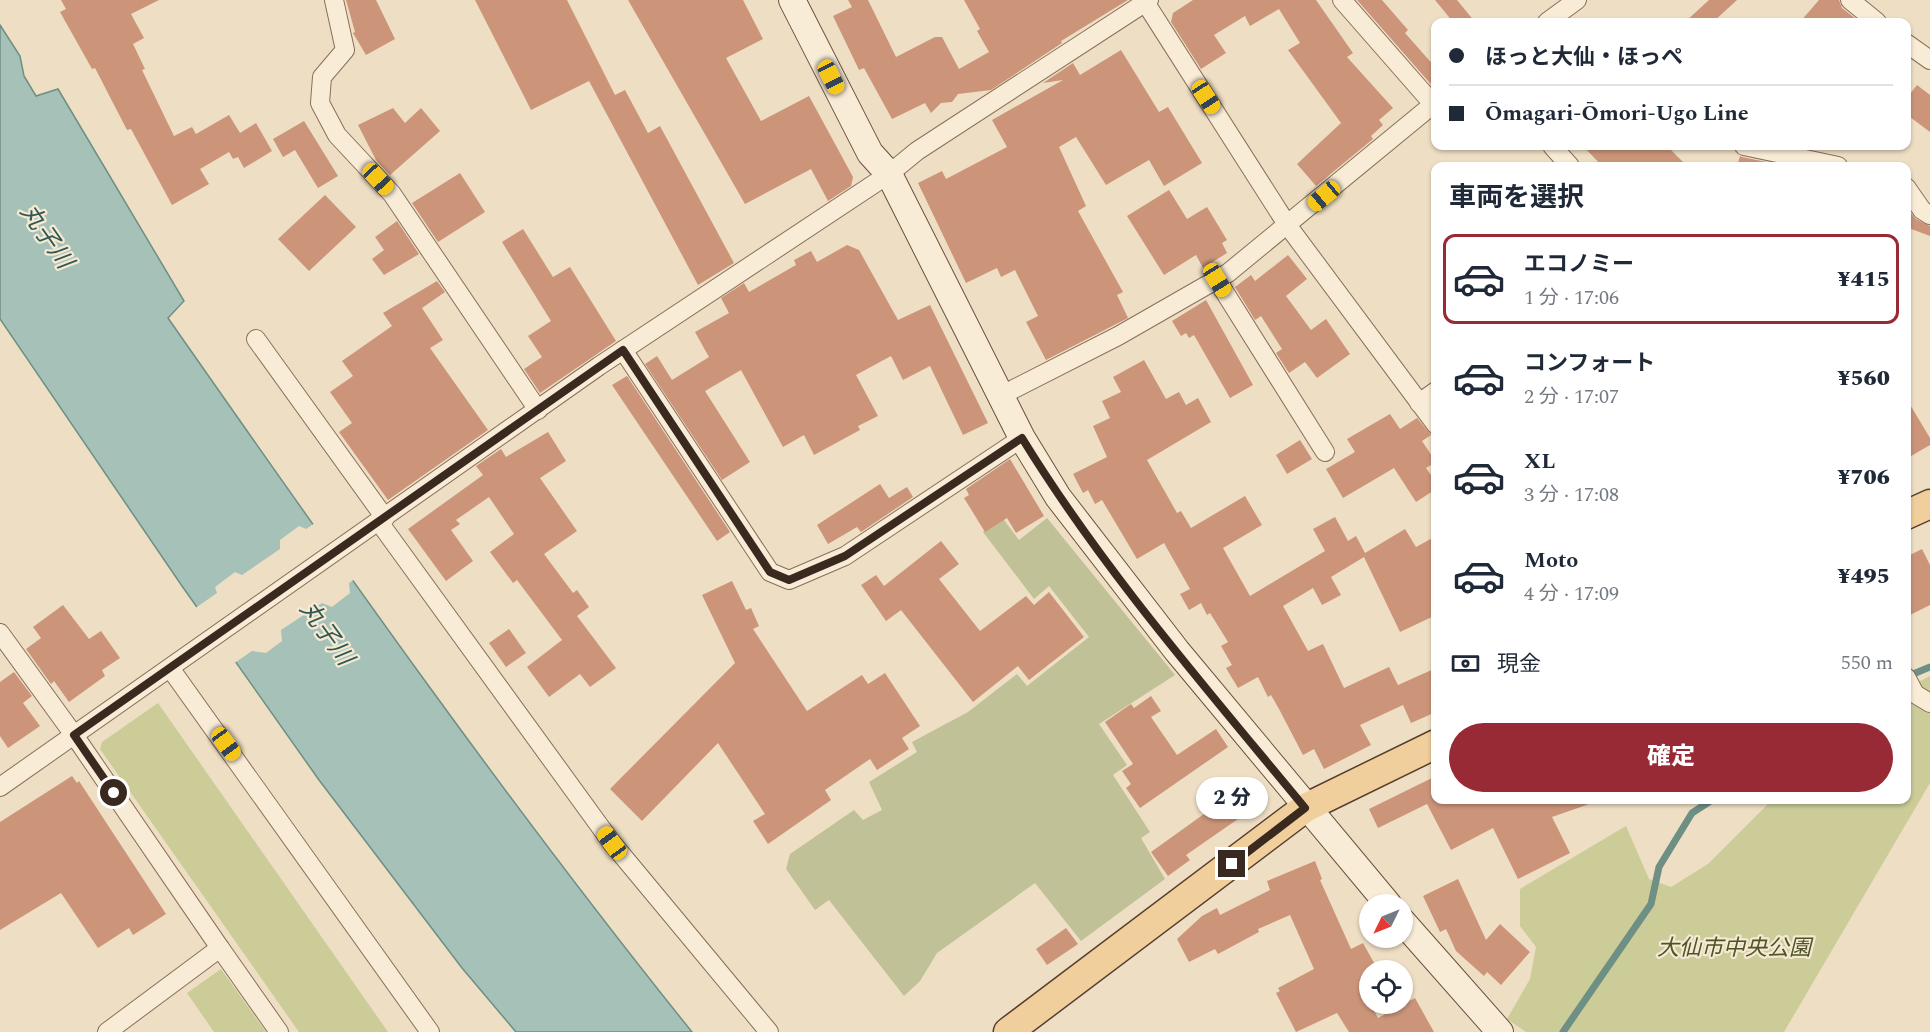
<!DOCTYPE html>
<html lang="ja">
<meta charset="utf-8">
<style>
body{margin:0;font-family:Spectral,"Noto Sans JP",serif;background:#f6f6f7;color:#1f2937;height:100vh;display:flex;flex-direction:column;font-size:22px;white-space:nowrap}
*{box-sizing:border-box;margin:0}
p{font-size:20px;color:#747a83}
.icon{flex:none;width:33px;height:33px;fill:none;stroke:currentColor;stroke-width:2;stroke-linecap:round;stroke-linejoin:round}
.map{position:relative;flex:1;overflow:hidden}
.sheet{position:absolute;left:1431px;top:162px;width:480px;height:642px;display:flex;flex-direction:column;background:#fff;border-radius:12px;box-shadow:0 2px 4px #0004}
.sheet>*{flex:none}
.guide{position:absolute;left:1431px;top:18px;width:480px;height:132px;border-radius:12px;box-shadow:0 2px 4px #0004;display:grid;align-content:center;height:132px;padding:0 18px;background:#fff}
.needle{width:39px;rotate:227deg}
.fabs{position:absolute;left:1359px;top:894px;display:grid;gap:12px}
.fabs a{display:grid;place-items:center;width:54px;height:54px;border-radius:50%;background:#fff;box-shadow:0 2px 4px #0004;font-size:30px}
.end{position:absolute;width:27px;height:27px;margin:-14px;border:8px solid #39291e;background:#fff;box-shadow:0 0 0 3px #fff}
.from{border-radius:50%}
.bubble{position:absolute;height:42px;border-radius:21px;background:#fff;box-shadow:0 2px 4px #0004;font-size:20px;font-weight:800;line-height:42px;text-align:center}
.car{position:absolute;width:18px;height:36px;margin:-18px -9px;border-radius:8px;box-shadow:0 0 4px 2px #0007;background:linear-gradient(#f5c518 24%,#345 0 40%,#f5c518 0 76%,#345 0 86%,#f5c518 0)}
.guide b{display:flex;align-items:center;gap:21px;height:57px;font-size:22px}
.guide b+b{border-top:2px solid #e0e1e3}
.guide i{width:15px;height:15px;background:#1f2937}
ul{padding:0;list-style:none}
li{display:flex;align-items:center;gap:18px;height:90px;margin:0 12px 9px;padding:0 6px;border:3px solid transparent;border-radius:12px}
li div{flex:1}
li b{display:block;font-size:22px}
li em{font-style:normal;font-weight:800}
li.current{border-color:#982a35}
li>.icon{width:54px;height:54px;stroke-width:1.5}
h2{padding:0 18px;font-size:27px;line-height:72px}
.pay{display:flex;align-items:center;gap:15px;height:66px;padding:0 18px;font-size:22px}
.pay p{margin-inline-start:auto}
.cta{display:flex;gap:12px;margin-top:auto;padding:12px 18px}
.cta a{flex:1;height:69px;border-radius:36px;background:#982a35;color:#fff;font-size:24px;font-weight:800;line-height:69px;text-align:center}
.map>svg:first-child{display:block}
.green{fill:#cbcc98}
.cemetery{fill:#c0c197}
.water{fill:#a6c1b7;stroke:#6d8f84;stroke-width:1.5}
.pier{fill:#eedec4}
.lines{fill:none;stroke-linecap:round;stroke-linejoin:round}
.stream{stroke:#6d8f84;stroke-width:7}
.building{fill:#cc957a}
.street-casing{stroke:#896f5a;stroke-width:20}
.secondary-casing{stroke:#6a503e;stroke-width:28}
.primary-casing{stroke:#563e2f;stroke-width:31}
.street{stroke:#f9ecd7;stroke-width:18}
.secondary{stroke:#f9ecd7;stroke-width:26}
.primary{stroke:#f1cf9c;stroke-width:28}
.route{stroke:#39291e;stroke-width:8}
.labels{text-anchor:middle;stroke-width:4.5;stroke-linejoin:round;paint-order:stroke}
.park-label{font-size:22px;font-style:italic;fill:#4d5525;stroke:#f5e9d4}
.water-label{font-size:24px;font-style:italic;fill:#2e5852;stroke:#f5e9d4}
</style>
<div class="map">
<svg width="1930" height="1032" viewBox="0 0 1930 1032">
<rect width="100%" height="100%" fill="#eedec4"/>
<!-- green -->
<g class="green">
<path d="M1930,676V783L1784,1032H1526L1507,1019L1530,979L1536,947L1520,926V889L1626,826L1649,879L1671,887L1708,864L1772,800H1906L1907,688Z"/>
<path d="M158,703L388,1032H299L100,749L102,742Z"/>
<path d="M221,969L266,1032H214L187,993Z"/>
</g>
<!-- cemetery -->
<path class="cemetery" d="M1001,516L1019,540L1047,518L1175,675L1099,724L1127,765L1113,775L1150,832L1141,838L1165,879L1081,941L1035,883L937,953L920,981L904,996L829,900L815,910L786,869L790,854L854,810L863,820L882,810L869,782L917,752L912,742L968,712L1017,674L1027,686L1089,637L1049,586L1034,599L983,532Z"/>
<!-- water -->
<path class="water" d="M0,25L20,56L24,76L36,96L58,89L184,301L168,318C337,560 507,802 692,1032H516L462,968L319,780L182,586L0,319Z"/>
<!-- pier -->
<path class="pier" d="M315,523L355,579L349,583L350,593L332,607L322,603L281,630L282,641L266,653L252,651L233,664L194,609L217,593L215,587L235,572L242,575L280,549V540L299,526L306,529Z"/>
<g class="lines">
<!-- stream -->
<g class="stream">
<path d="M1906,677L1930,667"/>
<path d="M1563,1032L1651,904L1659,867L1692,813L1712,800"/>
</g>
</g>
<!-- building -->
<g class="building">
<path d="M61,0H159L131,14L144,38L133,44L145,69L142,70L174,136L192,127L196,134L229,115L240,133L256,123L272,151L244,168L238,157L233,159L229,152L200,169L209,184L172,205L131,129L127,130L95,68L92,69L60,12L66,9Z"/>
<path d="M346,0H376L395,39L366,55L353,33L355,32Z"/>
<path d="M475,0H567L615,95L625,90L648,133L660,126L734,263L698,285L589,81L531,110Z"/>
<path d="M628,0H743L763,39L726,58L761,121L809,96L853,177L851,186L828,201L811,169L745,204Z"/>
<path d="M848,0H868L896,57L935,37H942L959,69L989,52L977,31L980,29L964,0H1128L1061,41L1062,43L991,90L958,94L952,102L941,103L931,113L925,103L892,119L864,68L859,70L833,16L852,7Z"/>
<path d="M1193,0H1316L1353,53L1347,57L1393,108L1379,120L1383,125L1371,136L1373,139L1316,186L1297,164L1341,123L1288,50L1300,43L1279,9L1250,26L1245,16L1214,35L1226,53L1201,69L1171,22L1173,13Z"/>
<path d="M1357,0H1382L1408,30L1405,33L1436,68V90Z"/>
<path d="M1435,0H1457L1475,22H1453Z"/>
<path d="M1709,0H1737L1713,22H1685Z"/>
<path d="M1819,0H1839L1842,8L1856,19L1853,22H1800Z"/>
<path d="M1121,50L1159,112L1168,107L1202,163L1164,186L1149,160L1106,185L1076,137L1059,147L1086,206L1078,211L1123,292L1117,295L1128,318L1046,360L1026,322L1038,316L1015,270L1001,277L997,268L966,283L918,183L942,171L946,179L1007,147L992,120L1063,80L1043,83L1073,63L1080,75Z"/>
<path d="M1917,85L1930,95V132L1906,114V99Z"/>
<path d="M393,108L405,123L421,108L440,131L390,175L376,160L358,125Z"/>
<path d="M304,121L338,176L318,188L295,150L283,157L273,139Z"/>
<path d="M1583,146H1667L1687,166H1602Z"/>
<path d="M1740,156L1742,157L1776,164L1774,166H1737Z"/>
<path d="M460,173L485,212L438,242L412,203Z"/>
<path d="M1169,190L1187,219L1207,207L1227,240L1222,243L1227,253L1203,268L1196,255L1164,275L1127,216Z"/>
<path d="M325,195L356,227L309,271L278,239Z"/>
<path d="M1906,207L1916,219L1930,226V236L1906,227Z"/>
<path d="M397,221L419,254L384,275L372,259L384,250L375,237Z"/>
<path d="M523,229L553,277L570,267L616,341L540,393L524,369L542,357L528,336L551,321L502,242Z"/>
<path d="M847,245L859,250L898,320L930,305L988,423L963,435L930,366L903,380L891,356L856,375L878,416L858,426L860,430L814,455L804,435L783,447L741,370L705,391L750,462L722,480L645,364L657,356L672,380L709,357L695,332L729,313L721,298L744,283L749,292L796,265L794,260L811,251L817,262Z"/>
<path d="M1288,255L1307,279L1286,296L1311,330L1326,319L1350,354L1317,378L1305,362L1289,373L1276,353L1282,349L1261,316L1255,320L1235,287L1251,275L1255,281Z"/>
<path d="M437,281L445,292L422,308L443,340L430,348L488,430L388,500L339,432L352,423L330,392L353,376L342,361L392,326L383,313Z"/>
<path d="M1206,300L1253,385L1230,398L1194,335L1189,338L1186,333L1181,336L1172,321Z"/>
<path d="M1144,360L1166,399L1179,392L1186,405L1198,398L1211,422L1147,460L1177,513L1181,511L1191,528L1245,496L1262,525L1223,548L1250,596L1325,551L1313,529L1335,517L1348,541L1356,536L1365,553L1405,529L1416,547L1436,536V615L1400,632L1364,557L1331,577L1341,595L1322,605L1313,588L1283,606L1308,651L1323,644L1344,688L1389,667L1398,685L1436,668V712L1411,723L1403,705L1360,725L1371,745L1324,769L1314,749L1303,755L1279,709L1271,695L1268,697L1258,677L1238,688L1226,668L1232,665L1221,646L1228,642L1210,613L1207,615L1201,603L1189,610L1180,594L1190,589L1164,543L1137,559L1102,500L1095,504L1088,490L1083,493L1073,474L1107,457L1093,426L1110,418L1102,401L1121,392L1113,377Z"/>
<path d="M627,376L730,532L717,541L612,385Z"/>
<path d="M1906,398L1930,438V445L1906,459Z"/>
<path d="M1390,414L1400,429L1417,418L1431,435L1422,441L1436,462L1426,468L1436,482V489L1416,502L1394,468L1343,498L1326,469L1355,452L1347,439Z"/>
<path d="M548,432L566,461L540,478L577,531L544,554L573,593L577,590L589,607L577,616L616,668L590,687L580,674L549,697L527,667L562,640L517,580L513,583L490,552L514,534L489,497L456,520L460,524L451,530L473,561L446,581L408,529L483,475L476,466L501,449L506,457Z"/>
<path d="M1300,440L1312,459L1287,474L1276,455Z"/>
<path d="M1010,459L1044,516L1016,533L1007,518L985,532L964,498L969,495L966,489Z"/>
<path d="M880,484L889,498L907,487L913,497L861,532L857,527L828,544L817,525Z"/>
<path d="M941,541L959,564L939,579L980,631L1026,596L1034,605L1049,592L1084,637L1029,680L1018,666L973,702L901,610L886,621L861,585L876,575L884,586Z"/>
<path d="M1922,549L1930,565V605L1906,617V557Z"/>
<path d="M732,581L746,610L751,608L759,626L753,629L807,711L862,675L868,684L885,673L920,726L902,738L909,749L877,770L870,759L825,790L831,800L768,844L753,821L765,814L718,743L642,821L610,789L735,663L702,595Z"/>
<path d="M63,605L89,639L101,631L120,658L102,670L105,676L69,702L54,681L51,684L26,649L41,638L33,627Z"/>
<path d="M509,629L526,653L506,667L489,643Z"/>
<path d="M14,672L32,696L23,703L40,726L8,748L0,736V682Z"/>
<path d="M1151,696L1161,711L1151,717L1177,755L1216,729L1228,747L1140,808L1126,788L1131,784L1122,771L1133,764L1105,722L1131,704L1134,708Z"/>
<path d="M72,776L77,783L79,781L166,914L133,935L129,928L98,948L61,893L0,930V822Z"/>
<path d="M1436,776V800H1594L1595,802L1552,817L1570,853L1518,879L1493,828L1451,850L1427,804L1378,828L1369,809Z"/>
<path d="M1250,781L1264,801L1186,855L1190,860L1168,876L1151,852Z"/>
<path d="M1315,861L1322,879L1320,880L1351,949L1363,943L1378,970H1370V977L1359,982L1378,1018L1415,998L1434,1032H1349L1337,1013L1296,1032L1276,993L1280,991L1278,988L1314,969L1290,915L1258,929L1259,932L1218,954L1215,949L1189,962L1177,939L1202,916L1217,908L1220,915L1270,890L1267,881Z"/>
<path d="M1458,879L1486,940L1500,924L1530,952L1501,985L1487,972L1484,976L1456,951L1446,929L1440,932L1423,896Z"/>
<path d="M1066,928L1078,944L1047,965L1036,949Z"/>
</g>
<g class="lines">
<defs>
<g id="street">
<path d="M334,0L345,50L322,77L320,103L337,135L392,194L538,410"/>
<path d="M1342,0L1433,104"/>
<path d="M1850,0L1877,22"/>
<path d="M1145,2L1288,226L1436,425"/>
<path d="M1547,22L1577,0"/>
<path d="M1906,43L1930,60"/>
<path d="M1552,146L1570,166"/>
<path d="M1744,146L1838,166"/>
<path d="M1906,187L1922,210L1930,215"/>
<path d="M1217,280L1325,452"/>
<path d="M256,339L385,518"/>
<path d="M623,350L770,572L789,580L845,556L1022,438"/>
<path d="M1000,396L1118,336L1228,273L1436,102"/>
<path d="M1419,403L1436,391"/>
<path d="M379,522L612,843L769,1032"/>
<path d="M0,633L74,735L220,948"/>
<path d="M170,668L430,1032"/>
<path d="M1906,677L1915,694L1930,703"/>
<path d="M0,787L599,366L889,174L917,151L1149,0"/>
<path d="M107,1032L220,948L279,1032"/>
</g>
<g id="secondary">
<path d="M792,0L870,153L889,174L1022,438L1058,497L1177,651L1388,904"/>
<path d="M1402,921L1500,1032"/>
</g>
<g id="primary">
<path d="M1906,515L1930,504"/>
<path d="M1008,1032L1305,808L1436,744"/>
</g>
</defs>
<!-- street casing -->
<use href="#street" class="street-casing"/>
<!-- secondary casing -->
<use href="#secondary" class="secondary-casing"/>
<!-- primary casing -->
<use href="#primary" class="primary-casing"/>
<!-- street -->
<use href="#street" class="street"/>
<!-- secondary -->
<use href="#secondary" class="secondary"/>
<!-- primary -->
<use href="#primary" class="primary"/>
</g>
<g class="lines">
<!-- route -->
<path class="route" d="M114,793L74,735L623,350L770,572L789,580L845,556L1022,438C1103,570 1207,689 1305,808L1232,864"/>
</g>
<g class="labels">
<!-- park labels -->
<g class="park-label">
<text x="1734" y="955">大仙市中央公園</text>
</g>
<!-- water labels -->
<g class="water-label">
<text transform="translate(47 236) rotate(55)" y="8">丸子川</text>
<text transform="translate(327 633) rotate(54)" y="8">丸子川</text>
</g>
</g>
</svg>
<div class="fabs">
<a><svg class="needle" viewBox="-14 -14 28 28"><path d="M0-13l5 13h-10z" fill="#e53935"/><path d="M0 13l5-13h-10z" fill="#747a83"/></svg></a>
<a><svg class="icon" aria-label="locate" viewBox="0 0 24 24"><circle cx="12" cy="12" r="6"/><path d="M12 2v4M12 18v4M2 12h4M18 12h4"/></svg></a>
</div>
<i class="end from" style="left:114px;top:793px"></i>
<i class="end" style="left:1232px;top:864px"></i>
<div class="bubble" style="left:1196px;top:777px;width:72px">2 分</div>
<i class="car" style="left:831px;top:77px;rotate:153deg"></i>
<i class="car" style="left:1206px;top:97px;rotate:147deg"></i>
<i class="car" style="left:378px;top:179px;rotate:137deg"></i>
<i class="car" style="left:1324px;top:196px;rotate:230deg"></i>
<i class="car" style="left:1217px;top:280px;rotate:148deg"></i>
<i class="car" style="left:226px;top:744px;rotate:144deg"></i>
<i class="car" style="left:612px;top:843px;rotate:324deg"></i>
<div class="guide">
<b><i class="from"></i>ほっと大仙・ほっぺ</b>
<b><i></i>Ōmagari-Ōmori-Ugo Line</b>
</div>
<section class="sheet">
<h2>車両を選択</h2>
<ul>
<li class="current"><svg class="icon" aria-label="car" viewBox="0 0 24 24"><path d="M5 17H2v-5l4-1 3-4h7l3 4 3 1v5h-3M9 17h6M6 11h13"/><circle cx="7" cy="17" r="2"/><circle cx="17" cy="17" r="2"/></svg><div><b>エコノミー</b><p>1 分 · 17:06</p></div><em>¥415</em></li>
<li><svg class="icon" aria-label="car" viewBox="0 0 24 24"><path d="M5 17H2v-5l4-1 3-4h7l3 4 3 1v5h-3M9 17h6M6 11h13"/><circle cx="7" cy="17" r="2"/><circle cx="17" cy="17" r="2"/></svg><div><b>コンフォート</b><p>2 分 · 17:07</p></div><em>¥560</em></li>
<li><svg class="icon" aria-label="car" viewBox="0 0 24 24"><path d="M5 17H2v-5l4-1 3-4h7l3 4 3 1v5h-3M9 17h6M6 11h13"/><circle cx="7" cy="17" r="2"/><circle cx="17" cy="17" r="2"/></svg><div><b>XL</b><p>3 分 · 17:08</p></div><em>¥706</em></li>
<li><svg class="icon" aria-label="car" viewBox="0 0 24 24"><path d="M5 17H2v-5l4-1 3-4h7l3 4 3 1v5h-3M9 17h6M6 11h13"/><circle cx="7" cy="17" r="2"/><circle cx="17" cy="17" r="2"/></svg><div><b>Moto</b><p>4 分 · 17:09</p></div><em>¥495</em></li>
</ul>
<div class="pay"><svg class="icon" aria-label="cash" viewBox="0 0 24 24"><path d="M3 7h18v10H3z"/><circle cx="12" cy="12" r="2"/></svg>現金<p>550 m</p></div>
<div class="cta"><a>確定</a></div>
</section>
</div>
